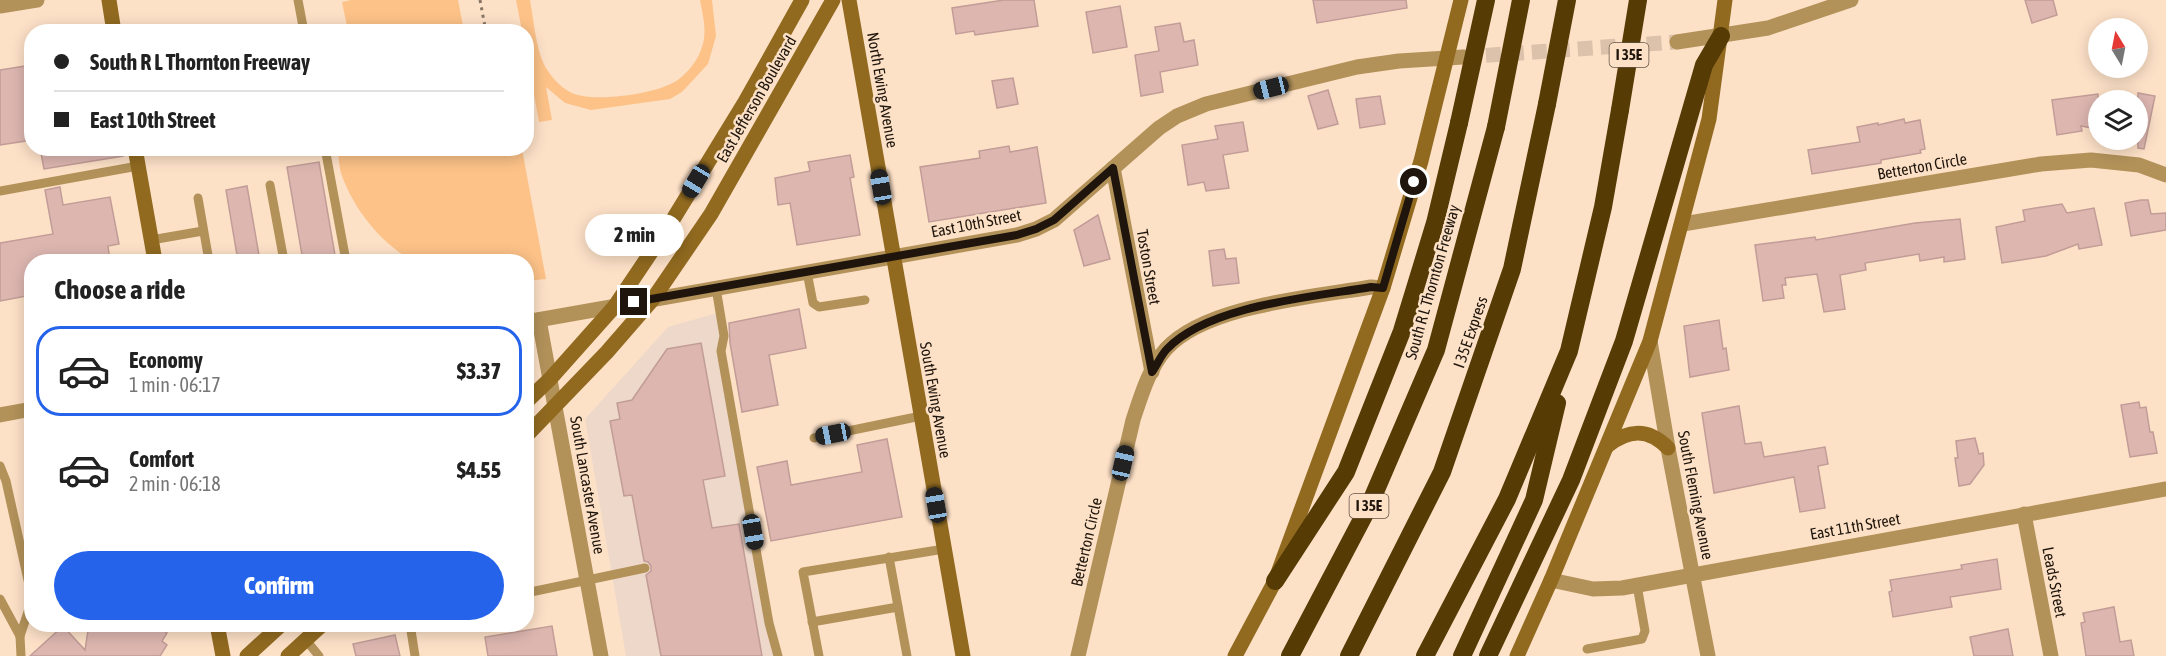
<!DOCTYPE html>
<meta charset="utf-8">
<style>
body{margin:0;font-family:"Asap Condensed",sans-serif;background:#f6f6f6;color:#222;height:100vh;display:flex;flex-direction:column;font-size:22px;white-space:nowrap}
*{box-sizing:border-box;margin:0}
p{font-size:20px;color:#767676}
.icon{flex:none;width:33px;height:33px;fill:none;stroke:currentColor;stroke-width:2;stroke-linecap:round;stroke-linejoin:round}
.map{position:relative;flex:1;overflow:hidden}
.sheet{position:absolute;left:24px;top:254px;width:510px;height:378px;display:flex;flex-direction:column;background:#fff;border-radius:24px;box-shadow:0 3px 15px #0003}
.sheet>*{flex:none}
.top-card{position:absolute;left:24px;top:24px;width:510px;height:132px;border-radius:24px;box-shadow:0 3px 15px #0003;display:grid;align-content:center;height:132px;padding:0 30px;background:#fff}
.needle{width:39px;rotate:350deg}
.tools{position:absolute;left:2088px;top:18px;display:grid;gap:12px}
.tools a{display:grid;place-items:center;width:60px;height:60px;border-radius:50%;background:#fff;box-shadow:0 3px 15px #0003;font-size:30px}
.end{position:absolute;width:27px;height:27px;margin:-14px;border:8px solid #1f150c;background:#fff;box-shadow:0 0 0 3px #fff}
.from{border-radius:50%}
.bubble{position:absolute;height:42px;border-radius:21px;background:#fff;box-shadow:0 3px 15px #0003;font-size:20px;font-weight:800;line-height:42px;text-align:center}
.car{position:absolute;width:18px;height:36px;margin:-18px -9px;border-radius:8px;box-shadow:0 0 4px 2px #0007;background:linear-gradient(#222 24%,#8ab4d8 0 40%,#222 0 76%,#8ab4d8 0 86%,#222 0)}
.top-card b{display:flex;align-items:center;gap:21px;height:57px;font-size:22px}
.top-card b+b{border-top:2px solid #e0e0e0}
.top-card i{width:15px;height:15px;background:#222}
ul{padding:0;list-style:none}
li{display:flex;align-items:center;gap:18px;height:90px;margin:0 12px 9px;padding:0 18px;border:3px solid transparent;border-radius:24px}
li div{flex:1}
li b{display:block;font-size:22px}
li em{font-style:normal;font-weight:800}
li.active{border-color:#2563eb}
li>.icon{width:54px;height:54px;stroke-width:1.5}
h2{padding:0 30px;font-size:27px;line-height:72px}
.primary-button{display:flex;gap:12px;margin-top:auto;padding:12px 30px}
.primary-button a{flex:1;height:69px;border-radius:36px;background:#2563eb;color:#fff;font-size:24px;font-weight:800;line-height:69px;text-align:center}
.map>svg:first-child{display:block}
.commercial{fill:#edd8ca}
.green{fill:#fcc288}
.building{fill:#ddb6b0;stroke:#c29c97;stroke-width:1.5}
.lines{fill:none;stroke-linecap:round;stroke-linejoin:round}
.street-tunnel{stroke:#dcc2ab;stroke-width:15;stroke-dasharray:15 8;stroke-linecap:butt}
.path{stroke:#887665;stroke-width:3;stroke-dasharray:3 4.5;stroke-linecap:butt}
.lane{stroke:#b3925a;stroke-width:9}
.street{stroke:#b3925a;stroke-width:15}
.secondary{stroke:#916a20;stroke-width:15}
.highway{stroke:#563b05;stroke-width:18}
.highway-bridge{stroke:#563b05;stroke-width:18}
.route{stroke:#1f150c;stroke-width:8}
.labels{text-anchor:middle;stroke-width:5;stroke-linejoin:round;paint-order:stroke}
.shield{fill:#fde1c7;stroke:#625244;stroke-width:1.5}
.shield-label{font-size:15px;font-weight:bold;fill:#1f150c}
.street-label{font-size:16px;fill:#1f150c;stroke:#fde1c7}
</style>
<div class="map">
<svg width="2166" height="656" viewBox="0 0 2166 656">
<rect width="100%" height="100%" fill="#fde1c7"/>
<!-- commercial -->
<path class="commercial" d="M717,313L776,656H626L585,419L668,327Z"/>
<!-- green -->
<g class="green">
<path d="M351,0H458L464,31H348L342,2Z"/>
<path d="M516,0H530C534,21 536,54 548,71C553,79 563,89 572,93C593,103 661,94 679,79C688,72 697,61 701,50C708,33 703,17 700,0H712L716,36L708,64L682,92L670,99L591,110L565,103L546,87L552,120L539,122L527,56L526,32L522,31Z"/>
<path d="M337,149H522L546,279L527,281L526,261H413C381,243 355,211 342,176C339,168 339,157 337,149Z"/>
</g>
<!-- building -->
<g class="building">
<path d="M1004,0H1034L1038,26L975,35L974,31L956,34L952,8Z"/>
<path d="M1313,0H1406L1407,8L1317,23Z"/>
<path d="M2025,0H2053L2057,15L2032,23Z"/>
<path d="M1120,6L1127,47L1093,53L1086,12Z"/>
<path d="M1180,23L1184,42L1194,40L1198,65L1160,72L1163,92L1141,96L1135,55L1159,51L1155,27Z"/>
<path d="M32,65V140L0,145V70Z"/>
<path d="M1013,78L1018,104L997,108L992,81Z"/>
<path d="M1328,90L1338,124L1318,129L1308,96Z"/>
<path d="M2138,93L2155,96L2144,149L2138,148Z"/>
<path d="M2098,94V129L2081,126L2082,131L2057,135L2052,100Z"/>
<path d="M1380,96L1385,124L1360,128L1356,99Z"/>
<path d="M1904,119L1905,123L1920,120L1925,149L1920,150L1921,153L1881,160V163L1812,174L1808,150L1860,142L1857,127L1878,123V125Z"/>
<path d="M1243,122L1248,151L1223,155L1229,188L1206,191L1204,182L1188,185L1182,145L1218,139L1215,126Z"/>
<path d="M1009,146L1010,152L1037,147L1046,203L929,222L920,167L980,158L979,151Z"/>
<path d="M69,148H123V156L44,169L41,153Z"/>
<path d="M850,155L854,177L850,178L860,235L797,245L790,203L778,205L775,178L810,171L808,162Z"/>
<path d="M319,162L336,261H303L287,167Z"/>
<path d="M247,186L260,261H238L226,190Z"/>
<path d="M60,187L63,205L110,197L119,244L108,246L110,261H32V295L0,301V243L53,234L45,190Z"/>
<path d="M2141,200H2148L2151,214L2166,213V230L2131,236L2125,203Z"/>
<path d="M2062,204L2067,213L2094,208L2102,245L2079,249L2078,244L2046,256L2002,263L1996,227L2025,221L2023,210Z"/>
<path d="M1098,215L1110,259L1084,266L1074,230Z"/>
<path d="M1960,219L1965,259L1944,262V257L1920,261L1919,254L1865,263L1866,270L1840,275L1845,309L1824,312L1817,274L1785,278L1786,285H1782L1784,298L1763,301L1755,245L1815,237L1816,240L1915,223Z"/>
<path d="M1224,249L1226,259L1236,258L1239,283L1213,286L1209,251Z"/>
<path d="M799,309L806,348L769,355L778,405L742,412L730,343L729,323Z"/>
<path d="M1719,320L1723,349L1726,348L1729,370L1690,377L1684,326Z"/>
<path d="M701,343L725,476L703,480L712,528L739,524L762,656H661L646,575L651,571V566L648,562L644,561L632,495L624,496L610,421L620,419L617,403L632,400L667,349Z"/>
<path d="M2139,402L2140,408L2146,407L2150,432H2153L2157,453L2130,457L2121,405Z"/>
<path d="M1739,406L1745,444L1761,442L1764,457L1825,447L1828,464L1818,466L1825,508L1800,512L1794,477L1714,493L1702,413Z"/>
<path d="M1975,438L1979,454L1983,453L1984,465L1970,484L1959,486L1955,458H1958L1956,441Z"/>
<path d="M887,439L902,517L771,541L757,467L787,461L791,485L862,472L857,445Z"/>
<path d="M1997,559L2001,589L1950,597L1952,607L1893,617L1889,592L1892,591L1890,580L1962,569L1961,565Z"/>
<path d="M2114,607L2120,642L2131,640L2134,656H2086L2081,623L2085,622L2083,613Z"/>
<path d="M89,624H168L164,631L167,633L162,641L167,645L160,656H30L63,626L85,650Z"/>
<path d="M552,626L557,656H488L485,637Z"/>
<path d="M2008,629L2013,656H1974L1970,637Z"/>
<path d="M395,635L400,656H356L353,644Z"/>
</g>
<g class="lines">
<!-- street-tunnel -->
<path class="street-tunnel" d="M1463,57L1677,42"/>
<!-- path -->
<path class="path" d="M480,0L486,32"/>
<!-- lane -->
<g class="lane">
<path d="M298,0L304,32"/>
<path d="M325,148L346,261"/>
<path d="M270,185L284,261"/>
<path d="M0,191L138,166"/>
<path d="M198,198L209,261"/>
<path d="M151,240L203,231"/>
<path d="M807,272L813,303L819,307L865,300"/>
<path d="M716,288L724,336L721,351L769,623L778,656"/>
<path d="M814,438L921,416"/>
<path d="M0,466L6,481L32,598"/>
<path d="M889,557L907,656"/>
<path d="M526,593L645,568"/>
<path d="M0,599L20,636"/>
<path d="M812,622L898,607"/>
<path d="M410,624L415,656"/>
<path d="M306,640L319,656"/>
<path d="M1587,649L1642,639L1645,631L1637,585"/>
<path d="M21,656L20,636L32,600"/>
<path d="M819,656L803,572L944,549"/>
</g>
<!-- street -->
<g class="street">
<path d="M0,6L37,0"/>
<path d="M1677,42L1768,28L1851,0"/>
<path d="M1113,168L1152,372"/>
<path d="M1683,224L2041,164L2091,160L2139,165L2166,175"/>
<path d="M539,320L601,656"/>
<path d="M526,322L1017,235L1036,229L1054,220L1159,128L1177,116L1206,104L1357,67L1399,61L1463,57"/>
<path d="M1650,341L1668,448L1708,656"/>
<path d="M0,415L32,409"/>
<path d="M2024,514L2051,656"/>
<path d="M1551,580L1593,589L1622,588L2166,489"/>
<path d="M1078,656L1133,420C1141,396 1149,368 1166,349C1206,305 1314,297 1371,287L1383,288"/>
</g>
<!-- secondary -->
<g class="secondary">
<path d="M109,0L114,32"/>
<path d="M849,0L963,656"/>
<path d="M135,148L155,261"/>
<path d="M526,402L550,379L615,306L672,221L745,102L802,0"/>
<path d="M526,436L607,352L653,299L711,214L833,0"/>
<path d="M1607,446C1629,429 1648,428 1668,448"/>
<path d="M217,624L223,656"/>
<path d="M247,656L282,624"/>
<path d="M288,656L323,624"/>
<path d="M1235,656L1275,581L1383,288L1421,161L1461,0"/>
<path d="M1517,656L1551,580L1650,341L1709,119L1725,0"/>
</g>
<!-- highway -->
<g class="highway">
<path d="M1275,581L1346,472L1402,331L1435,223L1459,123"/>
<path d="M1290,656L1369,506L1436,350L1496,127"/>
<path d="M1349,656L1442,472L1512,269L1547,104"/>
<path d="M1425,656L1507,499L1569,351L1603,207L1620,110"/>
<path d="M1462,656L1534,500L1557,403"/>
<path d="M1488,656L1571,480L1624,341L1704,65L1721,36"/>
</g>
<!-- highway-bridge -->
<g class="highway-bridge">
<path d="M1547,104L1567,0"/>
<path d="M1620,110L1638,0"/>
<path d="M1459,123L1486,0"/>
<path d="M1496,127L1521,0"/>
</g>
</g>
<g class="lines">
<!-- route -->
<path class="route" d="M634,302L1017,235L1036,229L1054,220L1113,168L1152,372C1157,365 1161,355 1167,349C1209,305 1313,297 1371,287L1383,288L1414,182"/>
</g>
<g class="labels">
<!-- shield labels -->
<g class="shield">
<rect x="1609.5" y="43" width="39" height="24" rx="4.5"/>
<rect x="1349.5" y="494" width="39" height="24" rx="4.5"/>
</g>
<g class="shield-label">
<text x="1629" y="60">I 35E</text>
<text x="1369" y="511">I 35E</text>
</g>
<!-- street labels -->
<g class="street-label">
<text transform="translate(883 90) rotate(80)" y="6">North Ewing Avenue</text>
<text transform="translate(756 99) rotate(-60)" y="6">East Jefferson Boulevard</text>
<text transform="translate(1922 166) rotate(-10)" y="6">Betterton Circle</text>
<text transform="translate(976 223) rotate(-11)" y="6">East 10th Street</text>
<text transform="translate(1149 267) rotate(80)" y="6">Toston Street</text>
<text transform="translate(1432 282) rotate(-74)" y="6">South R L Thornton Freeway</text>
<text transform="translate(1470 332) rotate(-71)" y="6">I 35E Express</text>
<text transform="translate(936 400) rotate(80)" y="6">South Ewing Avenue</text>
<text transform="translate(588 485) rotate(80)" y="6">South Lancaster Avenue</text>
<text transform="translate(1696 495) rotate(79)" y="6">South Fleming Avenue</text>
<text transform="translate(1855 526) rotate(-10)" y="6">East 11th Street</text>
<text transform="translate(1086 542) rotate(-77)" y="6">Betterton Circle</text>
<text transform="translate(2055 582) rotate(79)" y="6">Leads Street</text>
</g>
</g>
</svg>
<div class="tools">
<a><svg class="needle" viewBox="-14 -14 28 28"><path d="M0-13l5 13h-10z" fill="#e53935"/><path d="M0 13l5-13h-10z" fill="#767676"/></svg></a>
<a><svg class="icon" aria-label="layers" viewBox="0 0 24 24"><path d="M12 4l9 5-9 5-9-5zM3 14l9 5 9-5"/></svg></a>
</div>
<i class="end from" style="left:1414px;top:182px"></i>
<i class="end" style="left:634px;top:302px"></i>
<div class="bubble" style="left:585px;top:214px;width:99px">2 min</div>
<i class="car" style="left:1271px;top:88px;rotate:256deg"></i>
<i class="car" style="left:696px;top:181px;rotate:211deg"></i>
<i class="car" style="left:881px;top:187px;rotate:350deg"></i>
<i class="car" style="left:833px;top:434px;rotate:259deg"></i>
<i class="car" style="left:1123px;top:463px;rotate:13deg"></i>
<i class="car" style="left:936px;top:505px;rotate:350deg"></i>
<i class="car" style="left:753px;top:532px;rotate:170deg"></i>
<div class="top-card">
<b><i class="from"></i>South R L Thornton Freeway</b>
<b><i></i>East 10th Street</b>
</div>
<section class="sheet">
<h2>Choose a ride</h2>
<ul>
<li class="active"><svg class="icon" aria-label="car" viewBox="0 0 24 24"><path d="M5 17H2v-5l4-1 3-4h7l3 4 3 1v5h-3M9 17h6M6 11h13"/><circle cx="7" cy="17" r="2"/><circle cx="17" cy="17" r="2"/></svg><div><b>Economy</b><p>1 min · 06:17</p></div><em>$3.37</em></li>
<li><svg class="icon" aria-label="car" viewBox="0 0 24 24"><path d="M5 17H2v-5l4-1 3-4h7l3 4 3 1v5h-3M9 17h6M6 11h13"/><circle cx="7" cy="17" r="2"/><circle cx="17" cy="17" r="2"/></svg><div><b>Comfort</b><p>2 min · 06:18</p></div><em>$4.55</em></li>
</ul>
<div class="primary-button"><a>Confirm</a></div>
</section>
</div>
